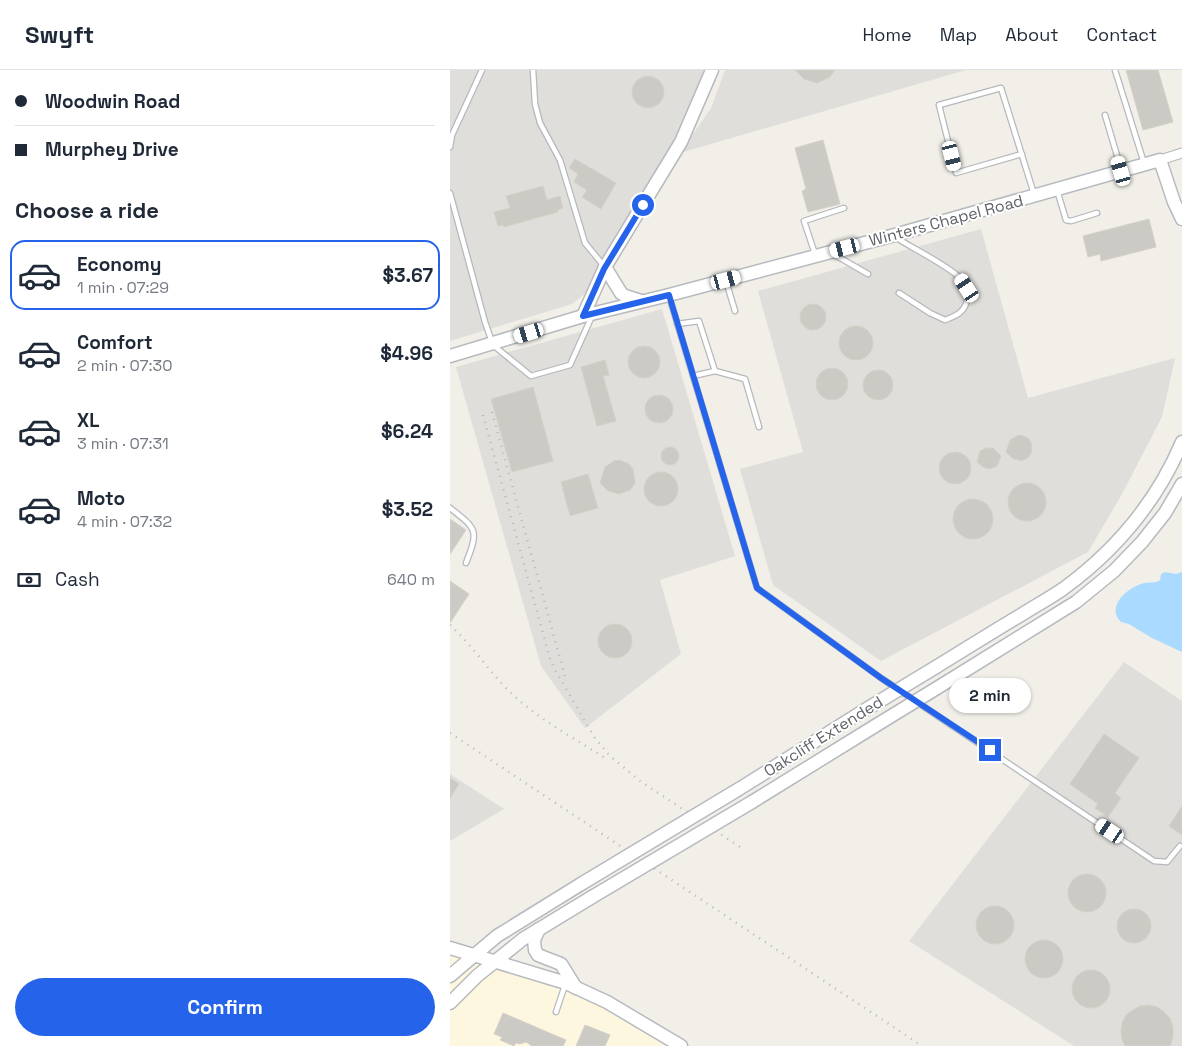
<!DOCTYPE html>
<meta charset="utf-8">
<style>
body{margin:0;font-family:"Space Grotesk",sans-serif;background:#f2f2f3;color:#1f2937;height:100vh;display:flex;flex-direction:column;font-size:19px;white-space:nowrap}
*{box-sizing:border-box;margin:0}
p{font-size:16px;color:#747a83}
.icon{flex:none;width:28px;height:28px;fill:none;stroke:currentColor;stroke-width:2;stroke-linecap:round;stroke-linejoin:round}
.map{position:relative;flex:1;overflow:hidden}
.sheet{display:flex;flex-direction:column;background:#fff;width:450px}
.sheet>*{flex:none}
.top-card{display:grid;align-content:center;height:110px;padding:0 15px;background:#fff}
.end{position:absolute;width:22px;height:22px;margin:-11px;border:6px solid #2563eb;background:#fff;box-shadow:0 0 0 2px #fff}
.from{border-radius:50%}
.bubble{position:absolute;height:35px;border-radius:18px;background:#fff;box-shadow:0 1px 4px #0004;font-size:16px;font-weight:600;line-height:35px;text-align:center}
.car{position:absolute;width:15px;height:30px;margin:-15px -8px;border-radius:6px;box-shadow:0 0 4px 1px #0007;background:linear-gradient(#fff 24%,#345 0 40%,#fff 0 76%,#345 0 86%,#fff 0)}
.top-card b{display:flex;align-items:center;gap:18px;height:48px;font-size:19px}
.top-card b+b{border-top:1px solid #e0e1e3}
.top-card i{width:12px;height:12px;background:#1f2937}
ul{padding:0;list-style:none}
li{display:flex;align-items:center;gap:15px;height:70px;margin:0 10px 8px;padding:0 5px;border:2px solid transparent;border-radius:15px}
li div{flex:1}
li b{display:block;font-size:19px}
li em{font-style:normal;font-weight:600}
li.current{border-color:#2563eb}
li>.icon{width:45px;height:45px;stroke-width:1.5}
h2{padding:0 15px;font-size:22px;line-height:60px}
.pay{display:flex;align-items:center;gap:12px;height:55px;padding:0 15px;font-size:19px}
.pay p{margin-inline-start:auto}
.action{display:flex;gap:10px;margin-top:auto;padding:10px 15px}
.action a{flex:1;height:58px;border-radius:30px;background:#2563eb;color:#fff;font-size:20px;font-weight:600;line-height:58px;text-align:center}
header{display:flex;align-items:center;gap:30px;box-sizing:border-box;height:70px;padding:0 25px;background:#fff;border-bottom:1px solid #e0e1e3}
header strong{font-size:24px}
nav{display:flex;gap:28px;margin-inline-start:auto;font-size:18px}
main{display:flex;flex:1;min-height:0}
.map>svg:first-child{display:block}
.commercial{fill:#fef7e0}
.industrial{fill:#e0deda}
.water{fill:#aadaff}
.building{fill:#cccac5;stroke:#d6d1c6}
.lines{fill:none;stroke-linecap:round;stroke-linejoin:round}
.lane-casing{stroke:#b5b8bc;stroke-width:7}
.street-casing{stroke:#b5b8bc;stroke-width:11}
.secondary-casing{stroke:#b6babf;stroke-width:15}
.lane{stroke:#fff;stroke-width:4.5}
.street{stroke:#fff;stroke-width:9}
.secondary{stroke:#fff;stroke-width:12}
.rail{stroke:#b6b7b8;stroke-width:2.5;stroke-dasharray:1 6;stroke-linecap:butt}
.secondary-bridge-casing{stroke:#b6babf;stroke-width:15;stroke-linecap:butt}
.secondary-bridge{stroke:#fff;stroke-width:12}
.route{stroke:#2563eb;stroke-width:6}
.labels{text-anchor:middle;stroke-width:4;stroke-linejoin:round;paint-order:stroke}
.street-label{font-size:16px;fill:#5f6368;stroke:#fff}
</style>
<header>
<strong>Swyft</strong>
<nav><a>Home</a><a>Map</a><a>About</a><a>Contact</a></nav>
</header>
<main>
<section class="sheet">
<div class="top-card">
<b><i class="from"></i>Woodwin Road</b>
<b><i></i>Murphey Drive</b>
</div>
<h2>Choose a ride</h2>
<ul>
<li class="current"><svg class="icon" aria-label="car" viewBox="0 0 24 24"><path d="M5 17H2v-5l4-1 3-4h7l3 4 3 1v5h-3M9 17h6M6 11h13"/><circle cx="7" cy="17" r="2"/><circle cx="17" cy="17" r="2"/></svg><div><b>Economy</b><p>1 min · 07:29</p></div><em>$3.67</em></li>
<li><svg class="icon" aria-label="car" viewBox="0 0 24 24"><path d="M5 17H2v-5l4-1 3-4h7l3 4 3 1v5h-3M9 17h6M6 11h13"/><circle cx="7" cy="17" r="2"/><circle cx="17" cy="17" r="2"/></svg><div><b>Comfort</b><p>2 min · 07:30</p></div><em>$4.96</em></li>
<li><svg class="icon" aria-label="car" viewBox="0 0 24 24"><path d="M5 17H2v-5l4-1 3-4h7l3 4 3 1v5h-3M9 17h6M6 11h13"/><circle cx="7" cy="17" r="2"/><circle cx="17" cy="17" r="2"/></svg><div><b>XL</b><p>3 min · 07:31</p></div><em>$6.24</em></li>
<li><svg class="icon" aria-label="car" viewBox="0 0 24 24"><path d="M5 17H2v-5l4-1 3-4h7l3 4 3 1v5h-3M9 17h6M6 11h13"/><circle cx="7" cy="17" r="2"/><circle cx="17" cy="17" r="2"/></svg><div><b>Moto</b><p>4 min · 07:32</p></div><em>$3.52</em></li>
</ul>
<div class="pay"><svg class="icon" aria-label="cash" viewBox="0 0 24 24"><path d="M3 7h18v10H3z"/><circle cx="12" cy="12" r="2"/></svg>Cash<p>640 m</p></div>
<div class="action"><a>Confirm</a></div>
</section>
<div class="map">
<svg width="732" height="976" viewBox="0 0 732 976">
<rect width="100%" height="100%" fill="#f1efe8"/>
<!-- commercial -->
<path class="commercial" d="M0,881L81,899L182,948L227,976H0Z"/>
<!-- industrial -->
<g class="industrial">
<path d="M0,0H260L218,84L136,223L122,234L0,271Z"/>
<path d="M275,0H516L230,83L261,38Z"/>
<path d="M531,159L578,328L725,288L712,347L672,424L638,482L431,591L323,515L290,399L353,382L308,221Z"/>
<path d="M212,239L285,486L210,510L231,584L135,658L91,596L6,297Z"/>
<path d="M674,592L732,631V976H624L459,871Z"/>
<path d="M0,704L54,739L0,771Z"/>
</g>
<!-- water -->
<path class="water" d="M715,502L726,504L732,502V582L702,568L679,554L671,552C656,537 676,519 691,514C698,511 705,514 710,510L711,504Z"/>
<!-- building -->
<g class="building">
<path d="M345,0H385L380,7L367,13L354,9Z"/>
<path d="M676,0H708L723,52L693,60Z"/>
<circle cx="198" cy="22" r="16"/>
<path d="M373,70L390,134L358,142L352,121L356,119L345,78Z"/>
<path d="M125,89L166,113L151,139L132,127L137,120L124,112L128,104L119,98Z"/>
<path d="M93,116L97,130L110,126L113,138L108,140V142L54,157V155L48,156L44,142L60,138L56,126Z"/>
<path d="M699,149L706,177L651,191L650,184L638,187L633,166Z"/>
<circle cx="363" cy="247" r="13"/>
<circle cx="406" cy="273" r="17"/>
<circle cx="194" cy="292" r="16"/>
<path d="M155,290L159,305L153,306L166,351L147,356L131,297Z"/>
<circle cx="382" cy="314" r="16"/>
<circle cx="428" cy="315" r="15"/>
<path d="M83,317L103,391L62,402L41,329Z"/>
<circle cx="209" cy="339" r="14"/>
<path d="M571,365L578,368L581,372L582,380L579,387L571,391L562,388L556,382L560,370L567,366Z"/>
<circle cx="220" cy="386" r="9"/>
<path d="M536,378H543L551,386L547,396L540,399L533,397L527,392L530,381Z"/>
<circle cx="505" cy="398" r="16"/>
<path d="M169,390L179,394L183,399L185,413L180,420L169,424L158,421L150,413L155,397L164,391Z"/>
<circle cx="211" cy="419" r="17"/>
<path d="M138,404L148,438L120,446L111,412Z"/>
<circle cx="577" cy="432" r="19"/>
<circle cx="523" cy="449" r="20"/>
<path d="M0,449L16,460L0,484Z"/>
<path d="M0,511L19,524L0,553Z"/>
<circle cx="165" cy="571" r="17"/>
<path d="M654,664L689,688L665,723L671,728L658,747L645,738L648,734L620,714Z"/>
<path d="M0,708L9,714L0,728Z"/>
<path d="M732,736V765L719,756Z"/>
<circle cx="637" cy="823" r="19"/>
<circle cx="545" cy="855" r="19"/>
<circle cx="684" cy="856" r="17"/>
<circle cx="594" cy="889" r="19"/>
<circle cx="641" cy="919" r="19"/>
<path d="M699,935L707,937L714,942L720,948L723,957V966L721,974L719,976H675L672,970L671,961L672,953L676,945L683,940L690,936Z"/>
<path d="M53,943L116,970L113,976H82L76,972L70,974L66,973L64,976L50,970L52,967L44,964Z"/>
<path d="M135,955L160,965L155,976H126Z"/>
</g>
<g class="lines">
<defs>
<g id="lane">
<path d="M83,0L85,34L90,53L110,90L135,173L154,196"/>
<path d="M665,0L694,93"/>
<path d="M655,45L671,99"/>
<path d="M0,77L2,65L32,0"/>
<path d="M572,84L506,103L489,35L551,18L584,124"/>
<path d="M607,120L616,150L621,151L647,143"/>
<path d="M0,123L35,252L43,275L81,306L120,295L142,246"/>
<path d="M445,167C460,177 501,197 511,209C517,217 520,224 516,234C512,244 505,246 495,250L480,243L449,223"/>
<path d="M365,184L354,151L394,138"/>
<path d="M385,185L418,204"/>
<path d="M276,211L285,241"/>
<path d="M219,226L307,518L431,608L704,791L717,792L730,776"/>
<path d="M227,254L249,251L265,301"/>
<path d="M243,306L265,301L295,309L309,357"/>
<path d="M0,438C27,459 29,460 16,493"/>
<path d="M106,942L115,915"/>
</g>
<path id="street" d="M710,90L732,83"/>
<g id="secondary">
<path d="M155,197L171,223L175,226L191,231"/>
<path d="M133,246L155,197L231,72L262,0"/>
<path d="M0,286L133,246L219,225L441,166L710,90L724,132L732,149"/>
<path d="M486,597C514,580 542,562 571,545C585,536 600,528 613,519C665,481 707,431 732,372"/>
<path d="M500,610L626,532L664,501L692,472L715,443L732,414"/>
<path d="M289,719L410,643"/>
<path d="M302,732L425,656"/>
<path d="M89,859L84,870L85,880L88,885L111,894L126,918"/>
<path d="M0,878L116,913L157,932L231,976"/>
<path d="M0,906L47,866L131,814"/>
<path d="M0,933L27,906L73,869L142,827"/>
</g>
</defs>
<!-- lane casing -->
<use href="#lane" class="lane-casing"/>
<!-- street casing -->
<use href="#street" class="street-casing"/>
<!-- secondary casing -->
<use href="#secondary" class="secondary-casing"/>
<!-- lane -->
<use href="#lane" class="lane"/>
<!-- street -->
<use href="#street" class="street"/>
<!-- secondary -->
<use href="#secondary" class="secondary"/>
<!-- rail -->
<g class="rail">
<path d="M42,342L116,610"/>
<path d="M33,345L100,589L105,600L136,653L145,668L160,686L190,711L290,777"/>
<path d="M0,555C23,576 40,603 62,624C91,651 126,669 158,690"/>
<path d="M0,663L472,976"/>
</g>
<defs>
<g id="secondary-bridge">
<path d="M410,643L486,597"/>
<path d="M425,656L500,610"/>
<path d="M131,814L289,719"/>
<path d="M142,827L302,732"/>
</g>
</defs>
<!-- secondary-bridge casing -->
<use href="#secondary-bridge" class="secondary-bridge-casing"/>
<!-- secondary-bridge -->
<use href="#secondary-bridge" class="secondary-bridge"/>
</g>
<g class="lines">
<!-- route -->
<path class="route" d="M193,135L154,199L133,246L219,225L307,518L431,608L540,680"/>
</g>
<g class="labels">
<!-- street labels -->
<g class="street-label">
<text transform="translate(496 150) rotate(-15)" y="6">Winters Chapel Road</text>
<text transform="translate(373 666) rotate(-32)" y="6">Oakcliff Extended</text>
</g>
</g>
</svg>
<i class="end from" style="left:193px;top:135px"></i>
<i class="end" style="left:540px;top:680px"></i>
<div class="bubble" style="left:499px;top:608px;width:82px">2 min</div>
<i class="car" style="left:502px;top:86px;rotate:166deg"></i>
<i class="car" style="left:671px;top:101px;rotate:344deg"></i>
<i class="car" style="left:395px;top:178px;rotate:256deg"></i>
<i class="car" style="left:276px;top:210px;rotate:75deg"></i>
<i class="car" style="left:517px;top:218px;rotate:327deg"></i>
<i class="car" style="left:79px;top:263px;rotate:253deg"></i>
<i class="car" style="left:660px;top:761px;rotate:304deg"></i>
</div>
</main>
